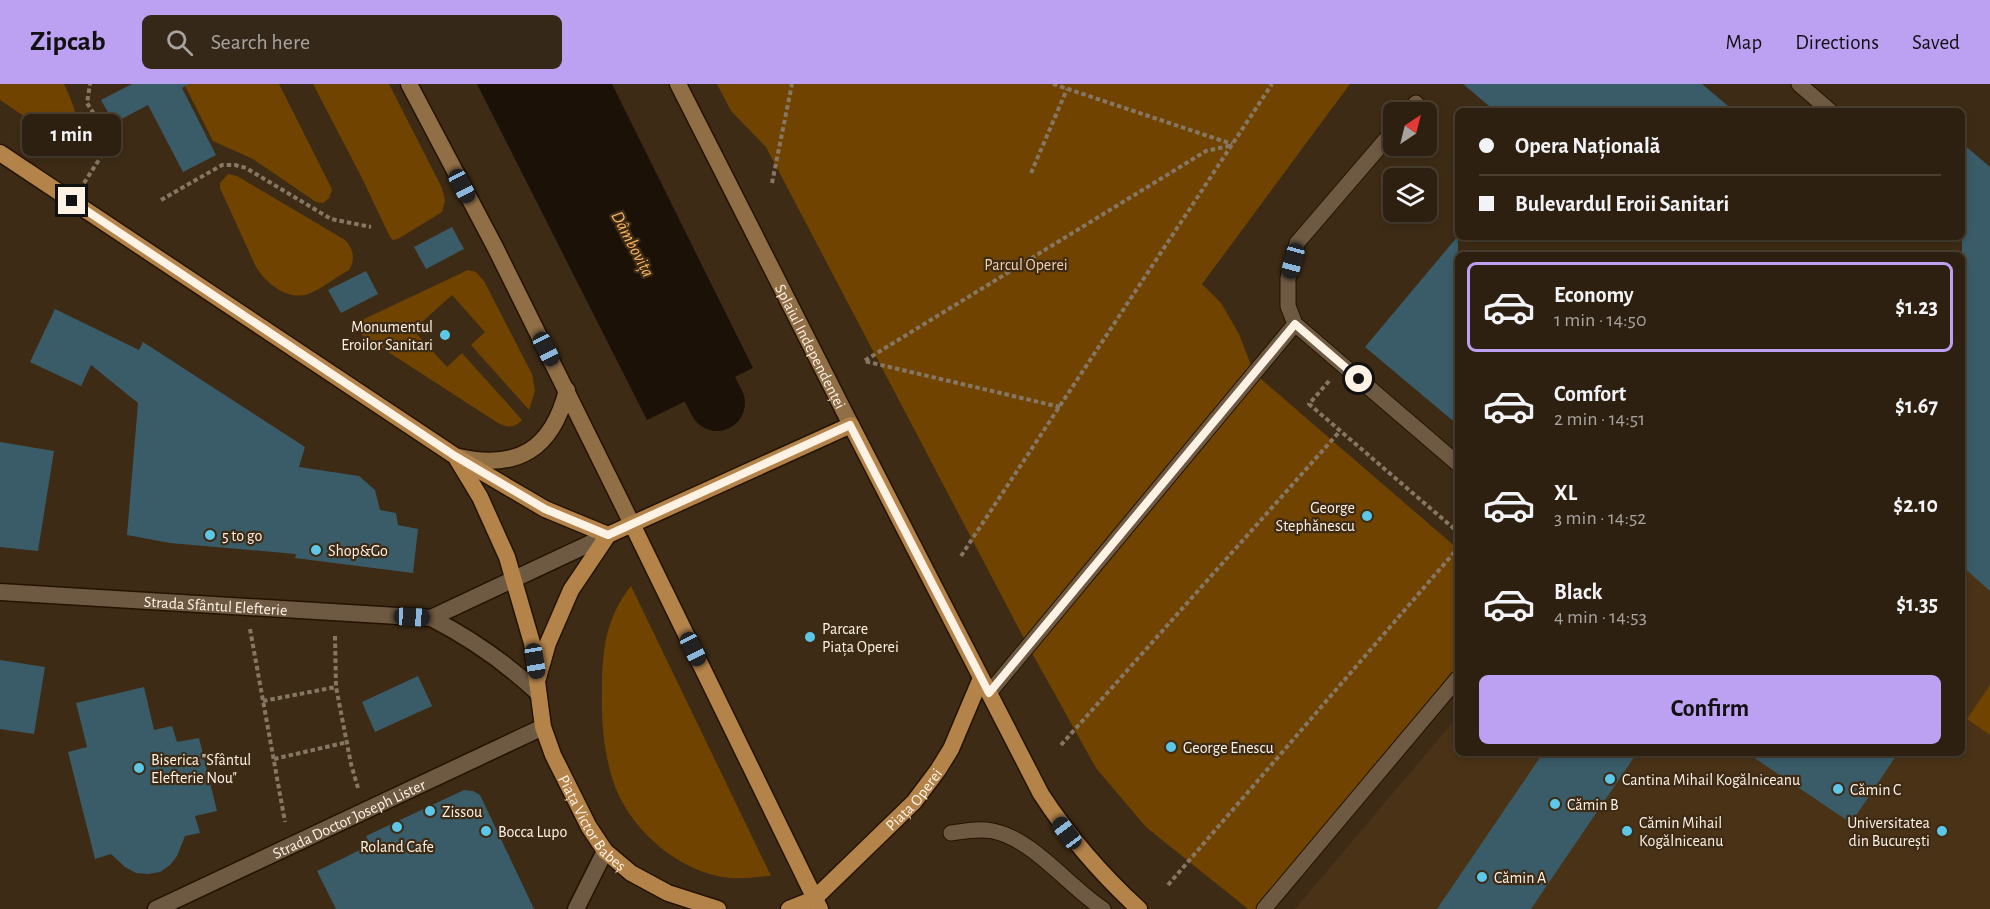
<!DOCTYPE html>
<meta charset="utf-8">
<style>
body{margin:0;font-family:"Alegreya Sans",sans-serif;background:#362819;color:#f1f3f6;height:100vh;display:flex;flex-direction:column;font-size:22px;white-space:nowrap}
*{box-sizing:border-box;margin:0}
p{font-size:20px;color:#a7a39f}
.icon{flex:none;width:33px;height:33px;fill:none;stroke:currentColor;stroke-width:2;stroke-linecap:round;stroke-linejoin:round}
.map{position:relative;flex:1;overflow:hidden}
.side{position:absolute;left:1455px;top:168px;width:510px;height:504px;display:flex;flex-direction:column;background:#2e2010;border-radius:9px;box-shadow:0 3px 9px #0003,0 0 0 2px #493e30}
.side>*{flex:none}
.guide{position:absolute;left:1455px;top:24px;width:510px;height:132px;border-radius:9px;box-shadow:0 3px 9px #0003,0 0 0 2px #493e30;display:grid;align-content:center;height:132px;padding:0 24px;background:#2e2010}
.needle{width:39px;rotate:35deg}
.buttons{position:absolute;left:1383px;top:18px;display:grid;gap:12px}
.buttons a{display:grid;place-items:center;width:54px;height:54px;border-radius:9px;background:#2e2010;box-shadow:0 3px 9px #0003,0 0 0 2px #493e30;font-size:30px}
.end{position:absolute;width:27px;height:27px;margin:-14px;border:8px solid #fef2e5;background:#111;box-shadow:0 0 0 3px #111}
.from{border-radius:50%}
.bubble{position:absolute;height:42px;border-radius:9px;background:#2e2010;box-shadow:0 3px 9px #0003,0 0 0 2px #493e30;font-size:20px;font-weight:700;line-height:42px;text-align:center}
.car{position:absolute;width:18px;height:36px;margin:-18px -9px;border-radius:8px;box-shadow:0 0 4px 2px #0007;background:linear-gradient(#222 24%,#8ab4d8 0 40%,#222 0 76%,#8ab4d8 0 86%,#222 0)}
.guide b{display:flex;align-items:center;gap:21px;height:57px;font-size:22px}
.guide b+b{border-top:2px solid #493e30}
.guide i{width:15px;height:15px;background:#f1f3f6}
ul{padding:10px 0 0;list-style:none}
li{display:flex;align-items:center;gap:18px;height:90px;margin:0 12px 9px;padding:0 12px;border:3px solid transparent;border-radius:9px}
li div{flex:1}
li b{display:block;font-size:22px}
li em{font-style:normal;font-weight:700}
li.active{border-color:#bca0f2}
li>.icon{width:54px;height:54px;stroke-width:1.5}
.cta{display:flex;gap:12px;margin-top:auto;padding:12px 24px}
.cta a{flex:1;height:69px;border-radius:9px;background:#bca0f2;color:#111;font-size:24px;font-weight:700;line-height:69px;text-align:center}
header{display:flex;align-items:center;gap:36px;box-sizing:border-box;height:84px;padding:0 30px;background:#bca0f2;color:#111}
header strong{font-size:28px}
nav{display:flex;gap:33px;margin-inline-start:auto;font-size:21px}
.search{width:420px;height:54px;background:#362819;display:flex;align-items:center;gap:15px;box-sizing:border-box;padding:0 21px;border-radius:9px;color:#a7a39f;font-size:22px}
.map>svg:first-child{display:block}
.built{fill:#4a3216}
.green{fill:#704400}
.water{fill:#1b1107}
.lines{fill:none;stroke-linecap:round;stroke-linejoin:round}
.river{stroke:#1b1107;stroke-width:56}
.building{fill:#395c68}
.service-casing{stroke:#241300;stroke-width:17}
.minor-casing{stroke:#241300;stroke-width:19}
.tertiary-casing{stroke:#241300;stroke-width:19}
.secondary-casing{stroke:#241300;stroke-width:19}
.primary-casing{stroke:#241300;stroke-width:19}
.path{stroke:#867764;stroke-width:4;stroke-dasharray:4.5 3;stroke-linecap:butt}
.service{stroke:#6e5942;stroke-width:15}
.minor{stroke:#6e5942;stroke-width:16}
.tertiary{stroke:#6e5942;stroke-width:16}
.secondary{stroke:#906e46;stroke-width:16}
.primary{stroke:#b3834a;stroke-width:16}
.route{stroke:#fef2e5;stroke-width:8}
.poi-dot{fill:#5dc7e8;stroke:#3d2b15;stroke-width:2}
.labels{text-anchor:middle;stroke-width:4.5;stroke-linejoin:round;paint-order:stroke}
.park-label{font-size:16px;fill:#f2cfaa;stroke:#3d2b15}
.poi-label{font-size:16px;fill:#fef2e5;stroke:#3d2b15;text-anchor:start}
.street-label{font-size:16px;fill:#fef2e5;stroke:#3d2b15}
.water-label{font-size:18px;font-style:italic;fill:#f9b564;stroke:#3d2b15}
</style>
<header>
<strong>Zipcab</strong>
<div class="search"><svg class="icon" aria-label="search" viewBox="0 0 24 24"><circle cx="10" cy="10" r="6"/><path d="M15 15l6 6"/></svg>Search here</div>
<nav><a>Map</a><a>Directions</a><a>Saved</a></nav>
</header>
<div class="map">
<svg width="1990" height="825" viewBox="0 0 1990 825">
<rect width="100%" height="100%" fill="#3d2b15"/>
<!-- built -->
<path class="built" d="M1990,155V825H1295L1458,632V669H1962V186Z"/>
<!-- green -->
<g class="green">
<path d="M0,0H64C72,17 82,39 74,57L67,61L0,16Z"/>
<path d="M184,0H279L331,103L332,106L329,114L323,119L316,118L253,75L213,57Z"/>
<path d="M313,0H389L442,104L445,117L442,128L398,155L393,156L390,153L362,94Z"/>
<path d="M717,0H1350L1202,200L1221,219L1239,250L1254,289L1458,465V594L1264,825H1248L1146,743L1096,684L1028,562L766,63L731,27Z"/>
<path d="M228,90L237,92L345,156C353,164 356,175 349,186C336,193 322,205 308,210C287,217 266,199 256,183L220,104V99Z"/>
<path d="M468,186L476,188L484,197L532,290L535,307L529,326L471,261L485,248L452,211L413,246L447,283L462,269L522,336C514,344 508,344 498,339L362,251L358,244L364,235Z"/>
<path d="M631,502L771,792C758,793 743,795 730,794C681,789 634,749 616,705C604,674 601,638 602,605C602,566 606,533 631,502Z"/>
<path d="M1990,601V651L1967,635Z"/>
</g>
<!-- water -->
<path class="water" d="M477,0H612L753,284L647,336Z"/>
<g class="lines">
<!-- river -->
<path class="river" d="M675,239L717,319"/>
</g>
<!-- building -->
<g class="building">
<path d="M132,0H189L182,4L216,71L183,88L148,21L114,39L101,16Z"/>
<path d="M1463,0H1702L1734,27H1495Z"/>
<path d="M1962,59L1990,83V507L1962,482Z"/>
<path d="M452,143L464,165L426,185L414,163Z"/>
<path d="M1458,152V341L1365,263Z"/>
<path d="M366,187L378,210L341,229L328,206Z"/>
<path d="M55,225L139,266L143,258L305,363L299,383L359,392L375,406L380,426L396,429L398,441L418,445L413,489L295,474L296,470L170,459L127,451L138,319L91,281L81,302L30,278Z"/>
<path d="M0,358L54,367L38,467L0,463Z"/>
<path d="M0,576L45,583L34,650L0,645Z"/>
<path d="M418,592L432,622L375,648L362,618Z"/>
<path d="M144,603L154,646L172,642L177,658L199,654L217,727L195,732L200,749L185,752L177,772L170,781L160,788L148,790L136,789L125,783L111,770L95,775L68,668L87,663L76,619Z"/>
<path d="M1543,669H1637L1531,825H1437Z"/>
<path d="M1747,669H1898L1851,739Z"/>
<path d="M464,706L473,707L480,711L534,825H336L317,787L370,761L366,752Z"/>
</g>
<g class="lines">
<defs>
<g id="service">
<path d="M1799,0L1830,27"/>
<path d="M1408,28L1416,19"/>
<path d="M1394,46L1297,159L1288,194V222L1295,240L1458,380"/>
<path d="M989,609L1295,240"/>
<path d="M951,749C965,747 979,744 993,747C1033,755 1069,803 1103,825"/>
<path d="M1264,825L1458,594"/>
</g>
<g id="minor">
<path id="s1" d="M156,825L543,643"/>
<path d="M576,825L605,767"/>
</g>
<g id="tertiary">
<path id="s2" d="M0,508L431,534C472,555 505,578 538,609"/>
<path d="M431,534L608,451"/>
</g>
<g id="secondary">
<path d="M409,0L495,163L632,440"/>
<path id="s3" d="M678,0L851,341"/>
<path d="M459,373C517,386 552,366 567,306"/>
</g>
<g id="primary">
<path d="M0,69L455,372L545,425L608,451"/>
<path id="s4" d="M457,375L480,413L507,473L532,559L543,643L553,671L589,743L605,767L631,789L668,809L718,825"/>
<path d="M632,440L820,825"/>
<path d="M538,594L548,559L571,506L608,451L851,341L1041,710C1069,753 1101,790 1139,825"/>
<path id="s5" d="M789,825L814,815L914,718L938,686L951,665L981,594"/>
</g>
</defs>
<!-- service casing -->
<use href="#service" class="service-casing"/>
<!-- minor casing -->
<use href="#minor" class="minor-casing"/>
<!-- tertiary casing -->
<use href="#tertiary" class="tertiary-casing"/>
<!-- secondary casing -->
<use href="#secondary" class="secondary-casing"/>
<!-- primary casing -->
<use href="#primary" class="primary-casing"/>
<!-- path -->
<g class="path">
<path d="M1053,0L1232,60"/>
<path d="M1031,89L1067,5"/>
<path d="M84,99L111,57L87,19L90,0"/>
<path d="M772,99L792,0"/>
<path d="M161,116L222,81H235L246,84L331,135L371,143"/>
<path d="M1329,297L1309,320L1458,448"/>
<path d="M1060,323L864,277L1206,67L1233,61"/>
<path d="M961,472L1272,0"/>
<path d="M250,545L285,738"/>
<path d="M335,552L336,603L351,680L358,704"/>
<path d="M263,617L336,603"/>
<path d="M1061,661L1340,347"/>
<path d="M274,675L348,658"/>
<path d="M1168,801L1458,464"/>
</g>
<!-- service -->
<use href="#service" class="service"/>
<!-- minor -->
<use href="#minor" class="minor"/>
<!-- tertiary -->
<use href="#tertiary" class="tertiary"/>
<!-- secondary -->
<use href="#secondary" class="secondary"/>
<!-- primary -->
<use href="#primary" class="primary"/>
</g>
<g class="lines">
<!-- route -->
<path class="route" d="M72,117L455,372L545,425L608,451L850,341L989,609L1295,240L1359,295"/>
</g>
<!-- markers -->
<g class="poi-dot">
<circle cx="445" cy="251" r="6"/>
<circle cx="1367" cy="432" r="6"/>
<circle cx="210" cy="451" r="6"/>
<circle cx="316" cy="466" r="6"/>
<circle cx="810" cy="553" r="6"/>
<circle cx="1171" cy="663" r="6"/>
<circle cx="139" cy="684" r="6"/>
<circle cx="1610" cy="695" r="6"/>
<circle cx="1838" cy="705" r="6"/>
<circle cx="1555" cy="720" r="6"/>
<circle cx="430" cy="727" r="6"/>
<circle cx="397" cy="743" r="6"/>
<circle cx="486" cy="747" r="6"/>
<circle cx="1627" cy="747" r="6"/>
<circle cx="1942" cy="747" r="6"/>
<circle cx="1482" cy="793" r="6"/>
</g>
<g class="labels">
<!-- park labels -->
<g class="park-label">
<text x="1026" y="186">Parcul Operei</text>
</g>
<!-- poi labels -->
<g class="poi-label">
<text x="433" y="248" text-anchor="end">Monumentul<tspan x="433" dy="18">Eroilor Sanitari</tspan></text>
<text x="1355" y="429" text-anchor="end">George<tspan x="1355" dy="18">Stephănescu</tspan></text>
<text x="222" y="457">5 to go</text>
<text x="328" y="472">Shop&amp;Go</text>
<text x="822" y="550">Parcare<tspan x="822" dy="18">Piața Operei</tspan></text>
<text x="1183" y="669">George Enescu</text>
<text x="151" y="681">Biserica "Sfântul<tspan x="151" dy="18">Elefterie Nou"</tspan></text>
<text x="1622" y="701">Cantina Mihail Kogălniceanu</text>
<text x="1850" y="711">Cămin C</text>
<text x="1567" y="726">Cămin B</text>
<text x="442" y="733">Zissou</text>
<text x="1639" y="744">Cămin Mihail<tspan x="1639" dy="18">Kogălniceanu</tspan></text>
<text x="1930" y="744" text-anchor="end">Universitatea<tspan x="1930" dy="18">din București</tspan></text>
<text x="498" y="753">Bocca Lupo</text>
<text x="397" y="768" text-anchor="middle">Roland Cafe</text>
<text x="1494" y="799">Cămin A</text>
</g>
<!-- street labels -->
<g class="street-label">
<text dy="6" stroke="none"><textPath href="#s3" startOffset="294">Splaiul Independenței</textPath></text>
<text dy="6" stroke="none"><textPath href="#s2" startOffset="216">Strada Sfântul Elefterie</textPath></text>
<text dy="6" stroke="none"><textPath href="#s5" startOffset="168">Piața Operei</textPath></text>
<text dy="6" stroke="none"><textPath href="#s1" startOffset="213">Strada Doctor Joseph Lister</textPath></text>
<text dy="6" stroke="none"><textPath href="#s4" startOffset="393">Piața Victor Babeș</textPath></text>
</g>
<!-- water labels -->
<g class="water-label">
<text transform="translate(633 160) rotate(62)" y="6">Dâmbovița</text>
</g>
</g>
</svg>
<div class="buttons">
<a><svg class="needle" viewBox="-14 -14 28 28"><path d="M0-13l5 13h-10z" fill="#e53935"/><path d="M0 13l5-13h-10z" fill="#a7a39f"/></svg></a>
<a><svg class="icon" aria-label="layers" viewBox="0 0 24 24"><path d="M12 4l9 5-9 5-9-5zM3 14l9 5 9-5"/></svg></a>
</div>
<i class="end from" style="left:1359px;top:295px"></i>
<i class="end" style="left:72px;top:117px"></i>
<div class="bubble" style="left:22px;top:30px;width:99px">1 min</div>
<i class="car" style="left:462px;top:102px;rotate:152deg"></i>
<i class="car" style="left:1293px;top:177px;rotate:195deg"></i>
<i class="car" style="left:546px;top:265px;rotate:153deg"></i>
<i class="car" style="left:412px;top:533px;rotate:93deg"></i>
<i class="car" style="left:693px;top:565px;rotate:154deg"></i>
<i class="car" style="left:535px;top:577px;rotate:171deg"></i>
<i class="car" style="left:1067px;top:749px;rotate:323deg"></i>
<div class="guide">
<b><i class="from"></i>Opera Națională</b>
<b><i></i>Bulevardul Eroii Sanitari</b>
</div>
<section class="side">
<ul>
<li class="active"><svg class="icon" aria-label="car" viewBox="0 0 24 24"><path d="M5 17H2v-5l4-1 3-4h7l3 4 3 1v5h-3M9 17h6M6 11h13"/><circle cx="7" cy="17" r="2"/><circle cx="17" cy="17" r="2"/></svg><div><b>Economy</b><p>1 min · 14:50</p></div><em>$1.23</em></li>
<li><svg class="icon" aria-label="car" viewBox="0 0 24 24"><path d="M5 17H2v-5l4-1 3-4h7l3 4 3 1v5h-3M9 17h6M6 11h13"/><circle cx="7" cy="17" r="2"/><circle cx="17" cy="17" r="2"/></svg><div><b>Comfort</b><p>2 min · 14:51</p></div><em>$1.67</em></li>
<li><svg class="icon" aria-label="car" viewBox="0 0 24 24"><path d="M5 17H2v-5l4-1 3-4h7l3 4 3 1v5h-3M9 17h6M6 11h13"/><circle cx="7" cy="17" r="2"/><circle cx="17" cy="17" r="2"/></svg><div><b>XL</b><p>3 min · 14:52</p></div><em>$2.10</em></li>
<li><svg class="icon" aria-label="car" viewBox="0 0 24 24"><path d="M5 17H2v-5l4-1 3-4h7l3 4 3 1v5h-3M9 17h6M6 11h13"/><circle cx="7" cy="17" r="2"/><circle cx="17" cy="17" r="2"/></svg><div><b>Black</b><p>4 min · 14:53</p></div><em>$1.35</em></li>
</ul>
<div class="cta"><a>Confirm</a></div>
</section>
</div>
